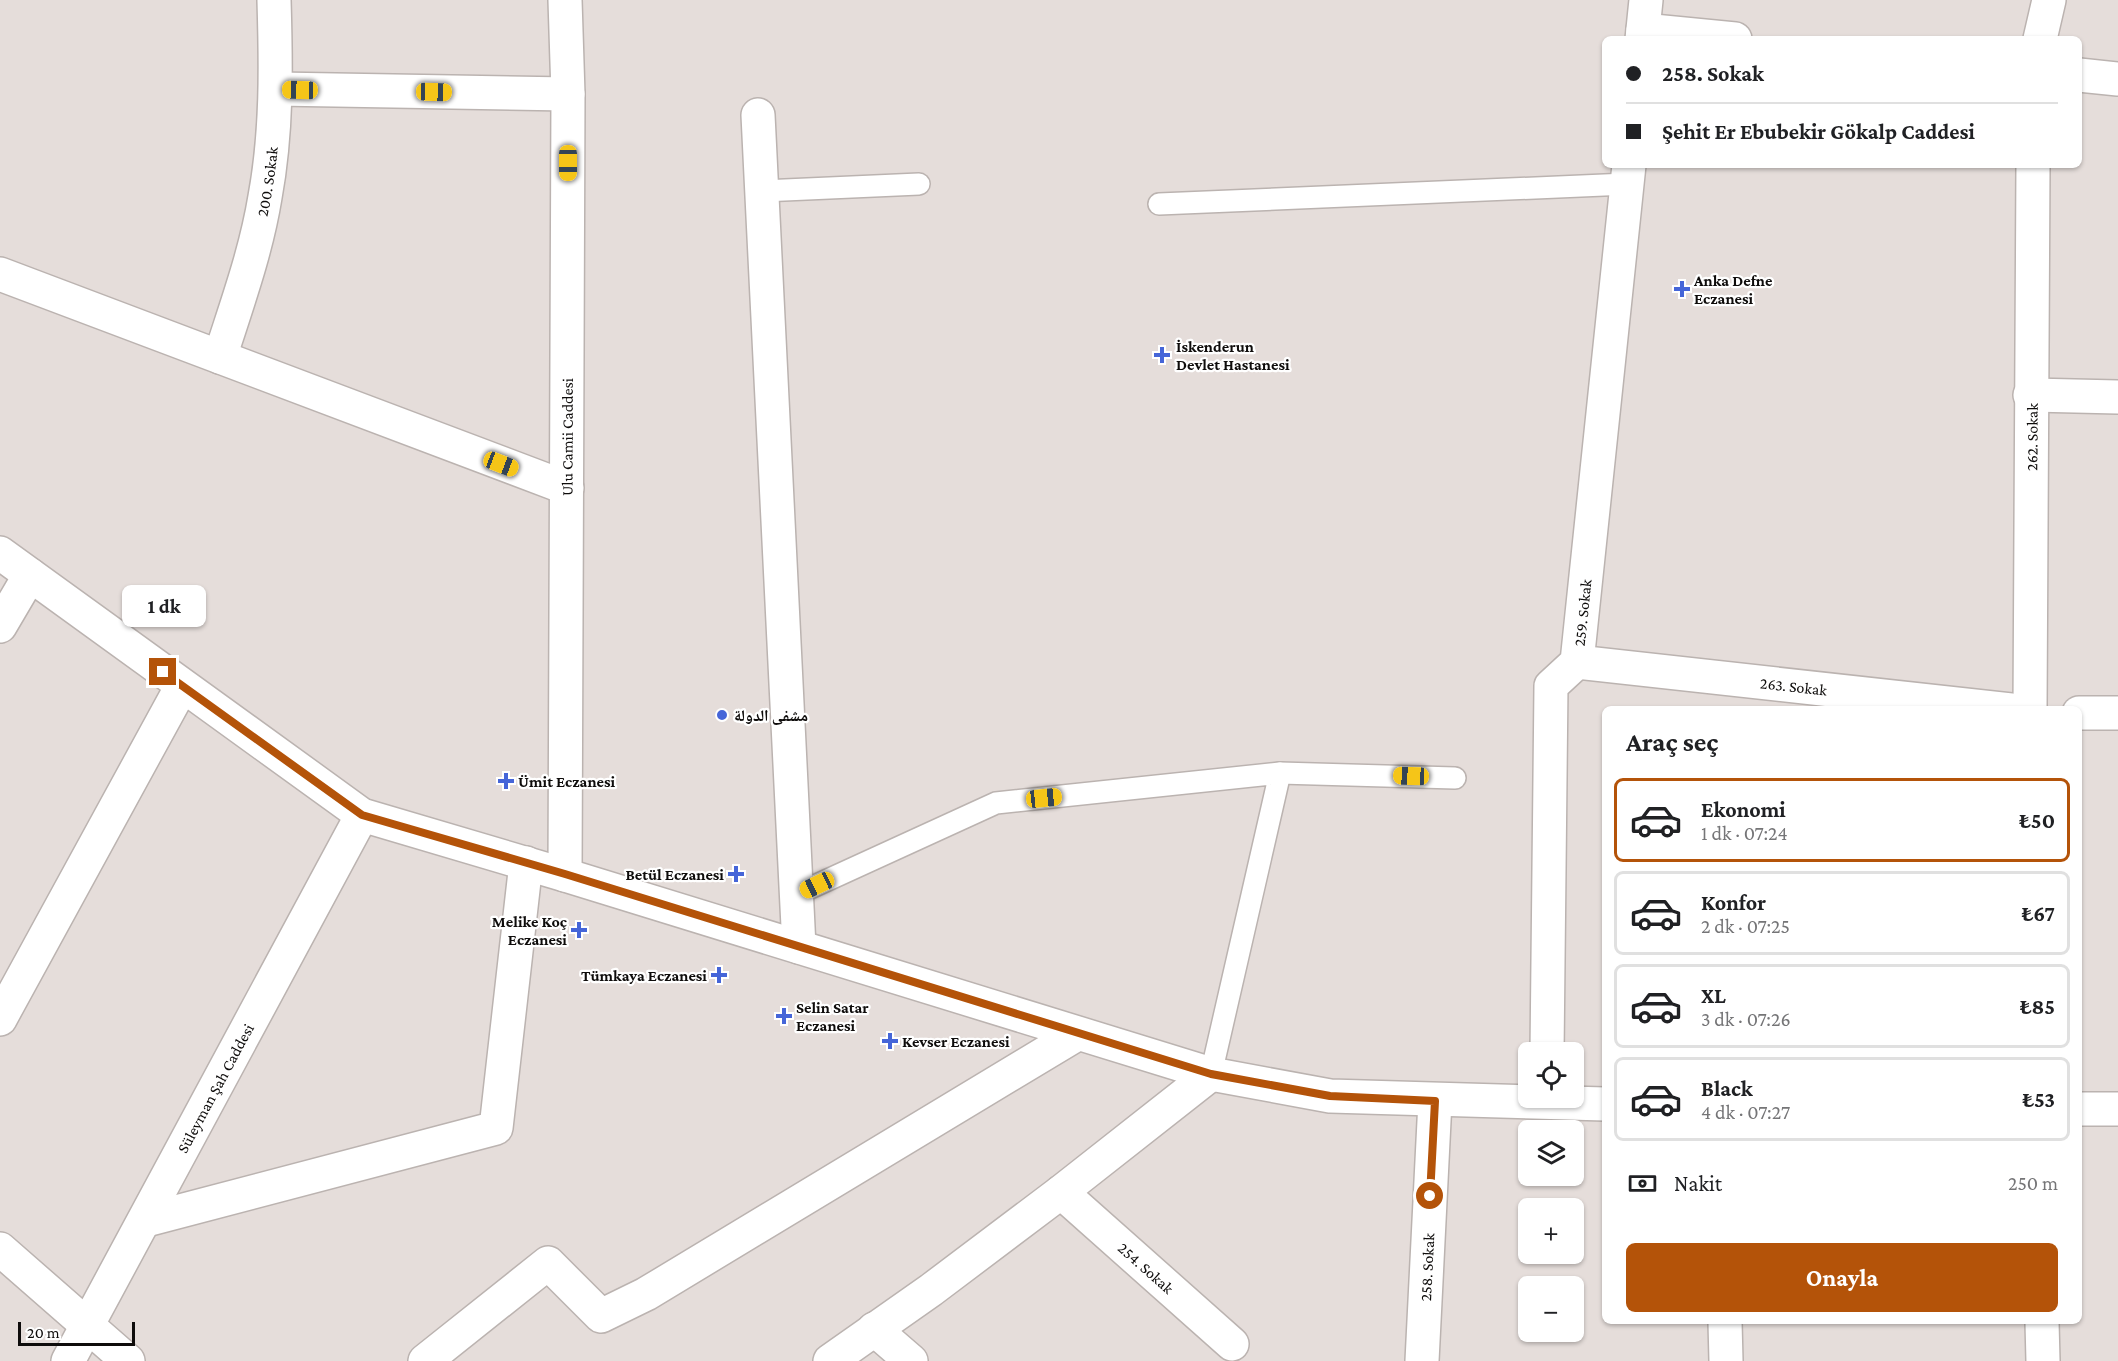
<!DOCTYPE html>
<html lang="tr">
<meta charset="utf-8">
<style>
body{margin:0;font-family:"Crimson Pro","Noto Naskh Arabic",serif;background:#f2f2f2;color:#202124;height:100vh;display:flex;flex-direction:column;font-size:22px;white-space:nowrap}
*{box-sizing:border-box;margin:0}
p{font-size:20px;color:#757577}
.icon{flex:none;width:33px;height:33px;fill:none;stroke:currentColor;stroke-width:2;stroke-linecap:round;stroke-linejoin:round}
.map{position:relative;flex:1;overflow:hidden}
.sheet{position:absolute;left:1602px;top:706px;width:480px;height:618px;display:flex;flex-direction:column;background:#fff;border-radius:9px;box-shadow:0 2px 4px #0004}
.sheet>*{flex:none}
.top-card{position:absolute;left:1602px;top:36px;width:480px;height:132px;border-radius:9px;box-shadow:0 2px 4px #0004;display:grid;align-content:center;height:132px;padding:0 24px;background:#fff}
.buttons{position:absolute;left:1518px;top:1042px;display:grid;gap:12px}
.buttons a{display:grid;place-items:center;width:66px;height:66px;border-radius:9px;background:#fff;box-shadow:0 2px 4px #0004;font-size:30px}
.scale{position:absolute;left:18px;bottom:15px;width:117px;box-sizing:border-box;padding-left:6px;border:3px solid #0e0c0b;border-top:0;font-size:16px;line-height:21px;white-space:nowrap;color:#0e0c0b;-webkit-text-stroke:4px #fff;paint-order:stroke}
.end{position:absolute;width:27px;height:27px;margin:-14px;border:8px solid #b45309;background:#fff;box-shadow:0 0 0 3px #fff}
.from{border-radius:50%}
.bubble{position:absolute;height:42px;border-radius:9px;background:#fff;box-shadow:0 2px 4px #0004;font-size:20px;font-weight:700;line-height:42px;text-align:center}
.car{position:absolute;width:18px;height:36px;margin:-18px -9px;border-radius:8px;box-shadow:0 0 4px 2px #0007;background:linear-gradient(#f5c518 24%,#345 0 40%,#f5c518 0 76%,#345 0 86%,#f5c518 0)}
.top-card b{display:flex;align-items:center;gap:21px;height:57px;font-size:22px}
.top-card b+b{border-top:2px solid #e0e0e0}
.top-card i{width:15px;height:15px;background:#202124}
ul{padding:0;list-style:none}
li{display:flex;align-items:center;gap:18px;height:84px;margin:0 12px 9px;padding:0 12px;border:3px solid #e0e0e0;border-radius:9px}
li div{flex:1}
li b{display:block;font-size:22px}
li em{font-style:normal;font-weight:700}
li.on{border-color:#b45309}
li>.icon{width:54px;height:54px;stroke-width:1.5}
h2{padding:0 24px;font-size:27px;line-height:72px}
.pay{display:flex;align-items:center;gap:15px;height:66px;padding:0 24px;font-size:22px}
.pay p{margin-inline-start:auto}
.action{display:flex;gap:12px;margin-top:auto;padding:12px 24px}
.action a{flex:1;height:69px;border-radius:9px;background:#b45309;color:#fff;font-size:24px;font-weight:700;line-height:69px;text-align:center}
.map>svg:first-child{display:block}
.lines{fill:none;stroke-linecap:round;stroke-linejoin:round}
.lane-casing{stroke:#bbb3b0;stroke-width:24}
.street-casing{stroke:#bbb3b0;stroke-width:36}
.secondary-casing{stroke:#bbb3b0;stroke-width:36}
.lane{stroke:#fff;stroke-width:21}
.street{stroke:#fff;stroke-width:33}
.secondary{stroke:#fff;stroke-width:33}
.route{stroke:#b45309;stroke-width:8}
.poi-dot{fill:#4565d8;stroke:#fff;stroke-width:2}
.labels{text-anchor:middle;stroke-width:4.5;stroke-linejoin:round;paint-order:stroke}
.street-label{font-size:16px;fill:#0e0c0b;stroke:#fff}
.poi-label{font-size:16px;font-weight:bold;fill:#0e0c0b;stroke:#fff;text-anchor:start}
</style>
<div class="map">
<svg width="2118" height="1361" viewBox="0 0 2118 1361">
<rect width="100%" height="100%" fill="#e5ddda"/>
<g class="lines">
<defs>
<g id="lane">
<path d="M762,191L919,184"/>
<path d="M1159,204L1627,184"/>
<path d="M1280,773L1455,778"/>
<path d="M797,894L996,803L1280,773L1211,1074"/>
</g>
<g id="street">
<path d="M1643,30L1735,39"/>
<path d="M1642,39L1646,0"/>
<path d="M2040,39L2049,0"/>
<path d="M2079,75L2118,79"/>
<path d="M277,89L568,94"/>
<path d="M758,115L799,947"/>
<path d="M0,274L567,488"/>
<path id="s1" d="M220,357C237,304 256,252 265,197C277,132 276,66 274,0"/>
<path d="M2030,395L2118,397"/>
<path d="M0,553L362,815L565,875L1211,1074L1330,1096L1605,1104"/>
<path d="M0,626L30,575"/>
<path id="s2" d="M1577,662L2011,710"/>
<path id="s3" d="M2030,710L2033,165"/>
<path d="M2079,713H2118"/>
<path id="s4" d="M565,875L568,94L565,0"/>
<path d="M0,1019L182,686"/>
<path id="s5" d="M1547,1053L1551,686L1577,662L1629,165"/>
<path d="M2079,1109H2118"/>
<path id="s6" d="M1061,1192L1232,1344"/>
<path d="M146,1220L496,1128L526,863"/>
<path d="M1725,1322L1726,1361"/>
<path d="M2042,1322L2043,1361"/>
<path d="M874,1329L911,1361"/>
<path id="s7" d="M68,1361L362,815"/>
<path d="M425,1361L548,1263L601,1316L646,1294L1077,1034"/>
<path d="M830,1361L931,1290L1061,1192L1211,1074"/>
<path id="s8" d="M1422,1361L1435,1101"/>
</g>
<path id="secondary" d="M0,1249L128,1361"/>
</defs>
<!-- lane casing -->
<use href="#lane" class="lane-casing"/>
<!-- street casing -->
<use href="#street" class="street-casing"/>
<!-- secondary casing -->
<use href="#secondary" class="secondary-casing"/>
<!-- lane -->
<use href="#lane" class="lane"/>
<!-- street -->
<use href="#street" class="street"/>
<!-- secondary -->
<use href="#secondary" class="secondary"/>
</g>
<g class="lines">
<!-- route -->
<path class="route" d="M163,672L362,815L565,874L1211,1074L1330,1096L1435,1101L1430,1196"/>
</g>
<!-- markers -->
<g class="poi-dot">
<path d="M1679 280h6v6h6v6h-6v6h-6v-6h-6v-6h6z"/>
<path d="M1159 346h6v6h6v6h-6v6h-6v-6h-6v-6h6z"/>
<circle cx="722" cy="715" r="6"/>
<path d="M503 772h6v6h6v6h-6v6h-6v-6h-6v-6h6z"/>
<path d="M733 865h6v6h6v6h-6v6h-6v-6h-6v-6h6z"/>
<path d="M576 921h6v6h6v6h-6v6h-6v-6h-6v-6h6z"/>
<path d="M716 966h6v6h6v6h-6v6h-6v-6h-6v-6h6z"/>
<path d="M781 1007h6v6h6v6h-6v6h-6v-6h-6v-6h6z"/>
<path d="M887 1032h6v6h6v6h-6v6h-6v-6h-6v-6h6z"/>
</g>
<g class="labels">
<!-- street labels -->
<g class="street-label">
<text dy="6" stroke="none"><textPath href="#s1" startOffset="182">200. Sokak</textPath></text>
<text dy="6" stroke="none"><textPath href="#s4" startOffset="438">Ulu Camii Caddesi</textPath></text>
<text dy="6" stroke="none"><textPath href="#s3" startOffset="273">262. Sokak</textPath></text>
<text dy="6" stroke="none"><textPath href="#s5" startOffset="452">259. Sokak</textPath></text>
<text dy="6" stroke="none"><textPath href="#s2" startOffset="218">263. Sokak</textPath></text>
<text dy="6" stroke="none"><textPath href="#s7" startOffset="310">Süleyman Şah Caddesi</textPath></text>
<text dy="6" stroke="none"><textPath href="#s8" startOffset="94">258. Sokak</textPath></text>
<text dy="6" stroke="none"><textPath href="#s6" startOffset="114">254. Sokak</textPath></text>
</g>
<!-- poi labels -->
<g class="poi-label">
<text x="1694" y="286">Anka Defne<tspan x="1694" dy="18">Eczanesi</tspan></text>
<text x="1176" y="352">İskenderun<tspan x="1176" dy="18">Devlet Hastanesi</tspan></text>
<text x="734" y="721">مشفى الدولة</text>
<text x="518" y="787">Ümit Eczanesi</text>
<text x="724" y="880" text-anchor="end">Betül Eczanesi</text>
<text x="567" y="927" text-anchor="end">Melike Koç<tspan x="567" dy="18">Eczanesi</tspan></text>
<text x="707" y="981" text-anchor="end">Tümkaya Eczanesi</text>
<text x="796" y="1013">Selin Satar<tspan x="796" dy="18">Eczanesi</tspan></text>
<text x="902" y="1047">Kevser Eczanesi</text>
</g>
</g>
</svg>
<div class="buttons">
<a><svg class="icon" aria-label="locate" viewBox="0 0 24 24"><circle cx="12" cy="12" r="6"/><path d="M12 2v4M12 18v4M2 12h4M18 12h4"/></svg></a>
<a><svg class="icon" aria-label="layers" viewBox="0 0 24 24"><path d="M12 4l9 5-9 5-9-5zM3 14l9 5 9-5"/></svg></a>
<a>+</a>
<a>−</a>
</div>
<div class="scale">20 m</div>
<i class="end from" style="left:1430px;top:1196px"></i>
<i class="end" style="left:163px;top:672px"></i>
<div class="bubble" style="left:122px;top:585px;width:84px">1 dk</div>
<i class="car" style="left:300px;top:90px;rotate:271deg"></i>
<i class="car" style="left:434px;top:92px;rotate:91deg"></i>
<i class="car" style="left:568px;top:163px;rotate:180deg"></i>
<i class="car" style="left:501px;top:464px;rotate:111deg"></i>
<i class="car" style="left:1411px;top:776px;rotate:272deg"></i>
<i class="car" style="left:1044px;top:798px;rotate:84deg"></i>
<i class="car" style="left:817px;top:885px;rotate:245deg"></i>
<div class="top-card">
<b><i class="from"></i>258. Sokak</b>
<b><i></i>Şehit Er Ebubekir Gökalp Caddesi</b>
</div>
<section class="sheet">
<h2>Araç seç</h2>
<ul>
<li class="on"><svg class="icon" aria-label="car" viewBox="0 0 24 24"><path d="M5 17H2v-5l4-1 3-4h7l3 4 3 1v5h-3M9 17h6M6 11h13"/><circle cx="7" cy="17" r="2"/><circle cx="17" cy="17" r="2"/></svg><div><b>Ekonomi</b><p>1 dk · 07:24</p></div><em>₺50</em></li>
<li><svg class="icon" aria-label="car" viewBox="0 0 24 24"><path d="M5 17H2v-5l4-1 3-4h7l3 4 3 1v5h-3M9 17h6M6 11h13"/><circle cx="7" cy="17" r="2"/><circle cx="17" cy="17" r="2"/></svg><div><b>Konfor</b><p>2 dk · 07:25</p></div><em>₺67</em></li>
<li><svg class="icon" aria-label="car" viewBox="0 0 24 24"><path d="M5 17H2v-5l4-1 3-4h7l3 4 3 1v5h-3M9 17h6M6 11h13"/><circle cx="7" cy="17" r="2"/><circle cx="17" cy="17" r="2"/></svg><div><b>XL</b><p>3 dk · 07:26</p></div><em>₺85</em></li>
<li><svg class="icon" aria-label="car" viewBox="0 0 24 24"><path d="M5 17H2v-5l4-1 3-4h7l3 4 3 1v5h-3M9 17h6M6 11h13"/><circle cx="7" cy="17" r="2"/><circle cx="17" cy="17" r="2"/></svg><div><b>Black</b><p>4 dk · 07:27</p></div><em>₺53</em></li>
</ul>
<div class="pay"><svg class="icon" aria-label="cash" viewBox="0 0 24 24"><path d="M3 7h18v10H3z"/><circle cx="12" cy="12" r="2"/></svg>Nakit<p>250 m</p></div>
<div class="action"><a>Onayla</a></div>
</section>
</div>
